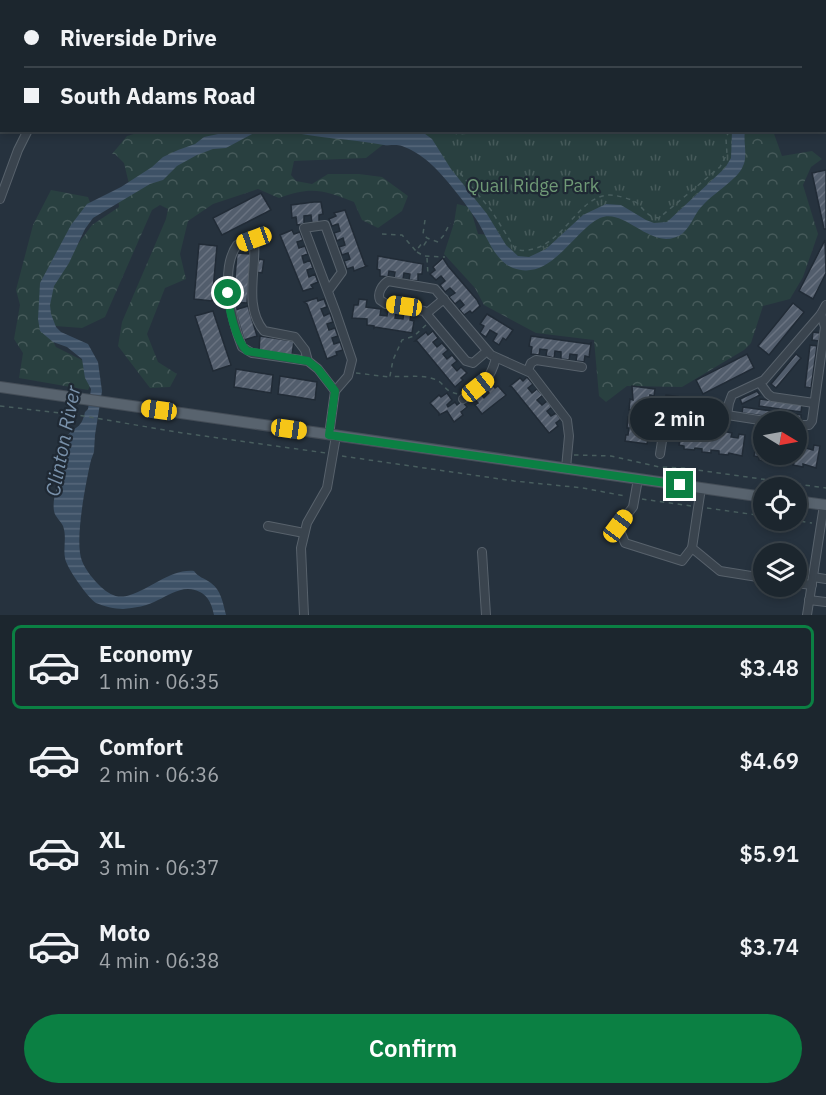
<!DOCTYPE html>
<meta charset="utf-8">
<style>
body{margin:0;font-family:"IBM Plex Sans",sans-serif;background:#252e36;color:#f1f3f6;height:100vh;display:flex;flex-direction:column;font-size:22px;white-space:nowrap}
*{box-sizing:border-box;margin:0}
p{font-size:20px;color:#a0a5aa}
.icon{flex:none;width:33px;height:33px;fill:none;stroke:currentColor;stroke-width:2;stroke-linecap:round;stroke-linejoin:round}
.map{position:relative;height:615px;overflow:hidden}
.panel{display:flex;flex-direction:column;background:#1c262e;flex:1}
.panel>*{flex:none}
.top-card{position:absolute;left:0px;top:0px;width:826px;height:132px;box-shadow:0 3px 9px #0003,0 0 0 2px #3a434a;display:grid;align-content:center;height:132px;padding:0 24px;background:#1c262e}
.needle{width:39px;rotate:100deg}
.buttons{position:absolute;left:753px;top:411px;display:grid;gap:12px}
.buttons a{display:grid;place-items:center;width:54px;height:54px;border-radius:50%;background:#1c262e;box-shadow:0 3px 9px #0003,0 0 0 2px #3a434a;font-size:30px}
.end{position:absolute;width:27px;height:27px;margin:-14px;border:8px solid #0b8043;background:#fff;box-shadow:0 0 0 3px #fff}
.from{border-radius:50%}
.bubble{position:absolute;height:42px;border-radius:21px;background:#1c262e;box-shadow:0 3px 9px #0003,0 0 0 2px #3a434a;font-size:20px;font-weight:600;line-height:42px;text-align:center}
.car{position:absolute;width:18px;height:36px;margin:-18px -9px;border-radius:8px;box-shadow:0 0 4px 2px #0007;background:linear-gradient(#f5c518 24%,#345 0 40%,#f5c518 0 76%,#345 0 86%,#f5c518 0)}
.top-card b{display:flex;align-items:center;gap:21px;height:57px;font-size:22px}
.top-card b+b{border-top:2px solid #3a434a}
.top-card i{width:15px;height:15px;background:#f1f3f6}
ul{padding:10px 0 0;list-style:none}
li{display:flex;align-items:center;gap:18px;height:84px;margin:0 12px 9px;padding:0 12px;border:3px solid transparent;border-radius:9px}
li div{flex:1}
li b{display:block;font-size:22px}
li em{font-style:normal;font-weight:600}
li.on{border-color:#0b8043}
li>.icon{width:54px;height:54px;stroke-width:1.5}
.action{display:flex;gap:12px;margin-top:auto;padding:12px 24px}
.action a{flex:1;height:69px;border-radius:36px;background:#0b8043;color:#fff;font-size:24px;font-weight:600;line-height:69px;text-align:center}
.map>svg:first-child{display:block}
.forest{fill:url(#forest-crowns)}
.park{fill:url(#park-tufts)}
.water{fill:url(#water-rules)}
.building{fill:url(#building-hatch);stroke:#212b36;stroke-width:1.5}
.lines{fill:none;stroke-linecap:round;stroke-linejoin:round}
.minor-casing{stroke:#58626c;stroke-width:10}
.major-casing{stroke:#444d57;stroke-width:12}
.path{stroke:#485d5e;stroke-width:1.5;stroke-dasharray:4.5 4.5;stroke-linecap:butt}
.minor{stroke:#3a444e;stroke-width:8}
.major{stroke:#58636e;stroke-width:10}
.route{stroke:#0b8043;stroke-width:8}
.labels{text-anchor:middle;stroke-width:4.5;stroke-linejoin:round;paint-order:stroke}
.park-label{font-size:18px;fill:#6f9976;stroke:#1f2934}
.water-label{font-size:20px;font-style:italic;fill:#7991aa;stroke:#1f2934}
</style>
<div class="map">
<svg width="826" height="615" viewBox="0 0 826 615">
<defs>
<pattern id="forest-crowns" width="20" height="18" patternUnits="userSpaceOnUse" patternTransform="scale(1.5)"><rect width="20" height="18" fill="#294040"/><path d="M2 6a3 3 0 1 1 6 0M12 15a3 3 0 1 1 6 0" fill="none" stroke="#465a5a"/></pattern>
<pattern id="park-tufts" width="24" height="20" patternUnits="userSpaceOnUse" patternTransform="scale(1.5)"><rect width="24" height="20" fill="#294040"/><path d="M3 7l-1-3M5 7V3M7 7l1-3M15 17l-1-3M17 17v-4M19 17l1-3" fill="none" stroke="#465a5a"/></pattern>
<pattern id="water-rules" width="6" height="5" patternUnits="userSpaceOnUse" patternTransform="scale(1.5)"><rect width="6" height="5" fill="#3d5166"/><path d="M0 2.5h6" fill="none" stroke="#57687b"/></pattern>
<pattern id="building-hatch" width="6" height="6" patternUnits="userSpaceOnUse" patternTransform="scale(1.5)"><rect width="6" height="6" fill="#525d6c"/><path d="M-1 1l2-2M0 6l6-6M5 7l2-2" fill="none" stroke="#697280"/></pattern>
</defs>
<rect width="100%" height="100%" fill="#26323e"/>
<!-- forest -->
<g class="forest">
<path d="M147,130L465,131L399,132L366,158L294,161L291,175L296,181L312,184L328,174H359L382,177L408,196L402,211L378,228L362,220L354,202C323,190 312,186 279,198L258,189L213,204L188,221L180,254L186,279L165,288L147,334L158,362L177,374L170,387L150,388L118,346L122,322L166,219L168,209L160,205L152,210L105,317L82,328L55,326L49,333L56,347L82,360L91,384L88,390L19,378L23,353L14,339L20,305L16,290L33,225L51,190L88,197L91,205L69,244L75,248L92,225L119,207L118,196L129,184L124,163L115,154H112L127,136Z"/>
<path d="M523,131H773L782,156L812,151L822,159L811,167L803,185L818,234L803,277L790,299L763,306L751,343L744,350L682,387L627,386L606,402L599,396L594,340L536,333L484,305L475,288L444,254L454,223L457,204L470,207L478,234L490,235Z"/>
</g>
<!-- park -->
<path class="park" d="M421,131H731V152L727,165L666,222L646,220L591,210L540,252L516,255Z"/>
<!-- water -->
<g class="water">
<path d="M232,131H263L254,133L226,148L213,149L197,155L177,166L163,180L150,184L93,218L85,229L69,263L54,286L50,305L51,314L56,327L61,332L88,344L98,362L102,391L95,435L94,452L91,460C86,482 74,541 82,561C86,571 94,580 101,587C110,595 118,599 130,595C151,589 170,569 194,571C198,577 204,578 211,583C221,590 223,603 226,615H214C211,600 205,590 188,589C177,589 167,596 158,600C148,606 134,608 123,609C115,609 103,606 96,603C88,598 66,567 65,558C63,547 67,537 63,526C61,521 55,517 54,511C52,498 58,487 60,475C62,463 64,451 66,439C72,425 81,432 85,412L88,409L91,389L85,378L82,359L67,347L53,342L40,331L38,319L40,283L71,225L87,204L121,187L152,167L163,157L178,150L195,144L204,137Z"/>
<path d="M285,131H421L432,139L451,169L487,214L506,245L518,256L529,257L546,249L583,215L606,204L621,205L646,220L654,223L667,222L725,168L731,158L732,131H745C743,142 748,156 743,166C738,179 714,193 704,204C695,212 692,225 683,233C678,237 672,239 666,239C642,238 621,209 600,218C573,231 551,282 513,268C495,261 487,237 478,222C467,205 441,171 425,159C419,154 410,149 402,146C396,144 389,146 384,145C351,139 317,138 285,131Z"/>
</g>
<!-- building -->
<g class="building">
<path d="M826,170V229H824L812,173Z"/>
<path d="M261,193L271,210L222,235L213,218Z"/>
<path d="M314,202H321L323,214L319,215V222L312,223L311,215L304,216V224L297,225L296,217L292,218L291,205Z"/>
<path d="M345,210L365,265L367,266L354,271L353,267L347,269L344,261L350,259L348,253L342,255L339,247L345,245L343,238L337,241L334,233L340,231L338,224L332,226L329,219L336,216L334,213Z"/>
<path d="M292,230L294,234L300,232L303,240L297,242L299,248L305,246L308,254L302,256L304,263L310,260L313,268L307,270L309,277L315,274L318,282L311,285L313,288L303,291L280,235Z"/>
<path d="M825,240L826,273L813,299L799,291Z"/>
<path d="M199,244L217,246L212,301L194,299Z"/>
<path d="M237,253L251,254L247,303L233,302Z"/>
<path d="M378,256L423,264L422,274H418V281L409,280L410,274L404,273L403,279L394,278L395,272L389,271L388,277L380,276V270L377,269Z"/>
<path d="M443,258L448,266L477,300L480,306L472,313L470,311L464,315L459,309L464,305L460,300L455,304L449,297L455,293L450,288L445,292L440,285L445,281L441,276L436,280L430,274L435,270L433,267Z"/>
<path d="M259,259L264,260L262,273L256,272Z"/>
<path d="M317,298L318,301L324,299L327,307L321,309L324,316L330,313L333,322L327,324L329,330L335,328L338,336L332,338L334,344L340,342L343,350L336,352L337,355L327,359L307,304L304,302Z"/>
<path d="M359,299L367,300L366,307L381,309L380,315L387,316L388,310L396,311L395,318L403,319L404,313L411,314L410,320L414,321L412,333L375,327L374,328V326L367,325V319L352,318L354,305H358Z"/>
<path d="M793,303L804,312L769,355L758,346Z"/>
<path d="M248,306L257,336L244,340L235,310Z"/>
<path d="M213,311L231,365L213,371L195,316Z"/>
<path d="M487,314L513,330L506,340L503,338L499,345L493,341L497,334L490,330L486,337L480,333L484,326L480,324Z"/>
<path d="M433,331L438,338L433,342L437,347L442,343L448,350L443,354L447,359L452,355L457,361L452,365L457,371L461,367L467,373L461,378L463,380L455,387L417,341H415L426,332L428,335Z"/>
<path d="M813,332L820,333L819,341L812,340Z"/>
<path d="M260,336L294,341L292,355L259,350Z"/>
<path d="M531,336L589,344L591,343L589,357L585,356L584,362L576,361L577,355L570,354L569,360L561,359V352L555,351L554,358L546,356L547,350L540,349L539,355L531,354L532,347L529,346Z"/>
<path d="M810,345L817,346L811,388L805,387Z"/>
<path d="M747,354L754,368L703,394L696,380Z"/>
<path d="M796,354L801,358L776,388L771,384Z"/>
<path d="M236,369L273,375L271,393L234,387Z"/>
<path d="M280,376L317,382L315,400L278,394Z"/>
<path d="M527,377L533,384L528,388L532,393L537,389L543,395L537,400L542,405L547,401L552,407L547,411L551,416L556,413L561,419L556,423L558,426L549,433L512,387L510,386L520,378L523,381Z"/>
<path d="M491,383L495,388L498,386L506,395L482,414L475,405L478,403L473,397L479,392L484,398L489,393L485,388Z"/>
<path d="M632,386L655,389L654,396L650,395L649,402H653L651,413L647,412V419L650,420L649,430H645L644,437H648L647,444L625,441L626,435H628L629,428H627L628,417H631V410H629L630,399L633,400Z"/>
<path d="M757,391L760,395L742,404L740,399Z"/>
<path d="M447,393L452,400L447,405L448,407L455,402L457,405L462,401L467,407L461,412L463,415L454,422L447,411L439,415V413L430,403L439,395L441,397Z"/>
<path d="M666,395L719,402V408L665,401Z"/>
<path d="M760,399L802,405L801,412L759,406Z"/>
<path d="M743,407L801,415V421L742,413Z"/>
<path d="M687,426L697,428V432L704,433L705,429L714,430V434L721,435L722,431L732,433L731,437L738,438L739,434L745,435L742,456L729,453L728,455L719,454V451L711,450V453L702,452V449L695,448L694,450L684,449V446L679,445L682,430H687Z"/>
<path d="M762,437L764,454H796L797,443L807,444L806,448L813,450L814,445L820,446L816,468L803,464V467L793,465L794,463L786,461V464L776,463L777,460L769,459V462L759,460V457L754,456L757,441L761,442Z"/>
</g>
<g class="lines">
<defs>
<g id="minor">
<path d="M350,0L352,2"/>
<path d="M653,0L654,2"/>
<path d="M714,0L715,2"/>
<path d="M20,2L22,0"/>
<path d="M312,2L315,0"/>
<path d="M780,2V0"/>
<path d="M825,56H826"/>
<path d="M0,199L18,150L28,130"/>
<path d="M328,291L342,272L325,225L304,228L336,313L352,360L348,376L335,391L329,435"/>
<path d="M427,313L444,299"/>
<path d="M487,351L473,363L466,361L424,311L386,304L380,300C377,293 382,285 388,281L435,289L491,355L531,373L567,420L569,436L566,468"/>
<path d="M308,361L252,353L242,347C232,321 219,270 237,245L254,239C257,269 243,306 264,331L295,337L305,350L308,361L318,369L335,391"/>
<path d="M528,370L531,363L536,360L582,367"/>
<path d="M760,383L768,394L772,397L814,403"/>
<path d="M463,399C482,385 490,381 496,358"/>
<path d="M727,415L729,403L732,395L764,380L821,314L826,305"/>
<path d="M796,425H809L812,421L825,327L821,314"/>
<path d="M660,454L666,415L669,409L676,407L772,422"/>
<path d="M638,479L633,507L618,526L625,543L682,561L692,548"/>
<path d="M701,488L692,548L720,571L764,578"/>
<path d="M268,526L304,533"/>
<path d="M482,552L486,615"/>
<path d="M813,577L826,579"/>
<path d="M796,583L812,585"/>
<path d="M809,600L826,602"/>
<path d="M304,615L301,548L307,523L327,488L336,436"/>
<path d="M807,615L824,505"/>
</g>
<g id="major">
<path d="M0,387L764,497"/>
<path d="M796,501L826,505"/>
</g>
</defs>
<!-- minor casing -->
<use href="#minor" class="minor-casing"/>
<!-- major casing -->
<use href="#major" class="major-casing"/>
<!-- path -->
<g class="path">
<path d="M526,2L530,0"/>
<path d="M444,130L458,134L470,133"/>
<path d="M460,173L491,210L516,250C562,256 575,195 610,195C616,195 632,199 637,203C645,210 647,217 659,218L720,167L727,154L726,139L729,130"/>
<path d="M425,220L423,234L427,238L438,242L444,235L450,223"/>
<path d="M382,234L402,235L416,251L422,243L424,245L428,239"/>
<path d="M417,252L424,256L445,257"/>
<path d="M427,258L428,275"/>
<path d="M426,325L414,336L402,340L393,360L390,376C404,378 420,374 434,379C446,383 442,391 458,394"/>
<path d="M356,373L389,377"/>
<path d="M0,406L77,415L183,433L326,453"/>
<path d="M574,455L611,456L659,467L683,468L826,488"/>
<path d="M342,456L514,481L583,488L625,496"/>
<path d="M642,499L691,506"/>
<path d="M707,508L764,516"/>
<path d="M792,520L812,523"/>
</g>
<!-- minor -->
<use href="#minor" class="minor"/>
<!-- major -->
<use href="#major" class="major"/>
</g>
<g class="lines">
<!-- route -->
<path class="route" d="M228,293C228,308 236,341 247,351L308,361L318,369L335,391L329,435L680,485"/>
</g>
<g class="labels">
<!-- park labels -->
<g class="park-label">
<text x="533" y="192">Quail Ridge Park</text>
</g>
<!-- water labels -->
<g class="water-label">
<text transform="translate(63 441) rotate(-79)" y="7">Clinton River</text>
</g>
</g>
</svg>
<div class="buttons">
<a><svg class="needle" viewBox="-14 -14 28 28"><path d="M0-13l5 13h-10z" fill="#e53935"/><path d="M0 13l5-13h-10z" fill="#a0a5aa"/></svg></a>
<a><svg class="icon" aria-label="locate" viewBox="0 0 24 24"><circle cx="12" cy="12" r="6"/><path d="M12 2v4M12 18v4M2 12h4M18 12h4"/></svg></a>
<a><svg class="icon" aria-label="layers" viewBox="0 0 24 24"><path d="M12 4l9 5-9 5-9-5zM3 14l9 5 9-5"/></svg></a>
</div>
<i class="end from" style="left:228px;top:293px"></i>
<i class="end" style="left:680px;top:485px"></i>
<div class="bubble" style="left:630px;top:398px;width:99px">2 min</div>
<i class="car" style="left:254px;top:239px;rotate:250deg"></i>
<i class="car" style="left:404px;top:306px;rotate:278deg"></i>
<i class="car" style="left:478px;top:387px;rotate:51deg"></i>
<i class="car" style="left:159px;top:410px;rotate:278deg"></i>
<i class="car" style="left:289px;top:429px;rotate:98deg"></i>
<i class="car" style="left:618px;top:526px;rotate:37deg"></i>
<div class="top-card">
<b><i class="from"></i>Riverside Drive</b>
<b><i></i>South Adams Road</b>
</div>
</div>
<section class="panel">
<ul>
<li class="on"><svg class="icon" aria-label="car" viewBox="0 0 24 24"><path d="M5 17H2v-5l4-1 3-4h7l3 4 3 1v5h-3M9 17h6M6 11h13"/><circle cx="7" cy="17" r="2"/><circle cx="17" cy="17" r="2"/></svg><div><b>Economy</b><p>1 min · 06:35</p></div><em>$3.48</em></li>
<li><svg class="icon" aria-label="car" viewBox="0 0 24 24"><path d="M5 17H2v-5l4-1 3-4h7l3 4 3 1v5h-3M9 17h6M6 11h13"/><circle cx="7" cy="17" r="2"/><circle cx="17" cy="17" r="2"/></svg><div><b>Comfort</b><p>2 min · 06:36</p></div><em>$4.69</em></li>
<li><svg class="icon" aria-label="car" viewBox="0 0 24 24"><path d="M5 17H2v-5l4-1 3-4h7l3 4 3 1v5h-3M9 17h6M6 11h13"/><circle cx="7" cy="17" r="2"/><circle cx="17" cy="17" r="2"/></svg><div><b>XL</b><p>3 min · 06:37</p></div><em>$5.91</em></li>
<li><svg class="icon" aria-label="car" viewBox="0 0 24 24"><path d="M5 17H2v-5l4-1 3-4h7l3 4 3 1v5h-3M9 17h6M6 11h13"/><circle cx="7" cy="17" r="2"/><circle cx="17" cy="17" r="2"/></svg><div><b>Moto</b><p>4 min · 06:38</p></div><em>$3.74</em></li>
</ul>
<div class="action"><a>Confirm</a></div>
</section>
